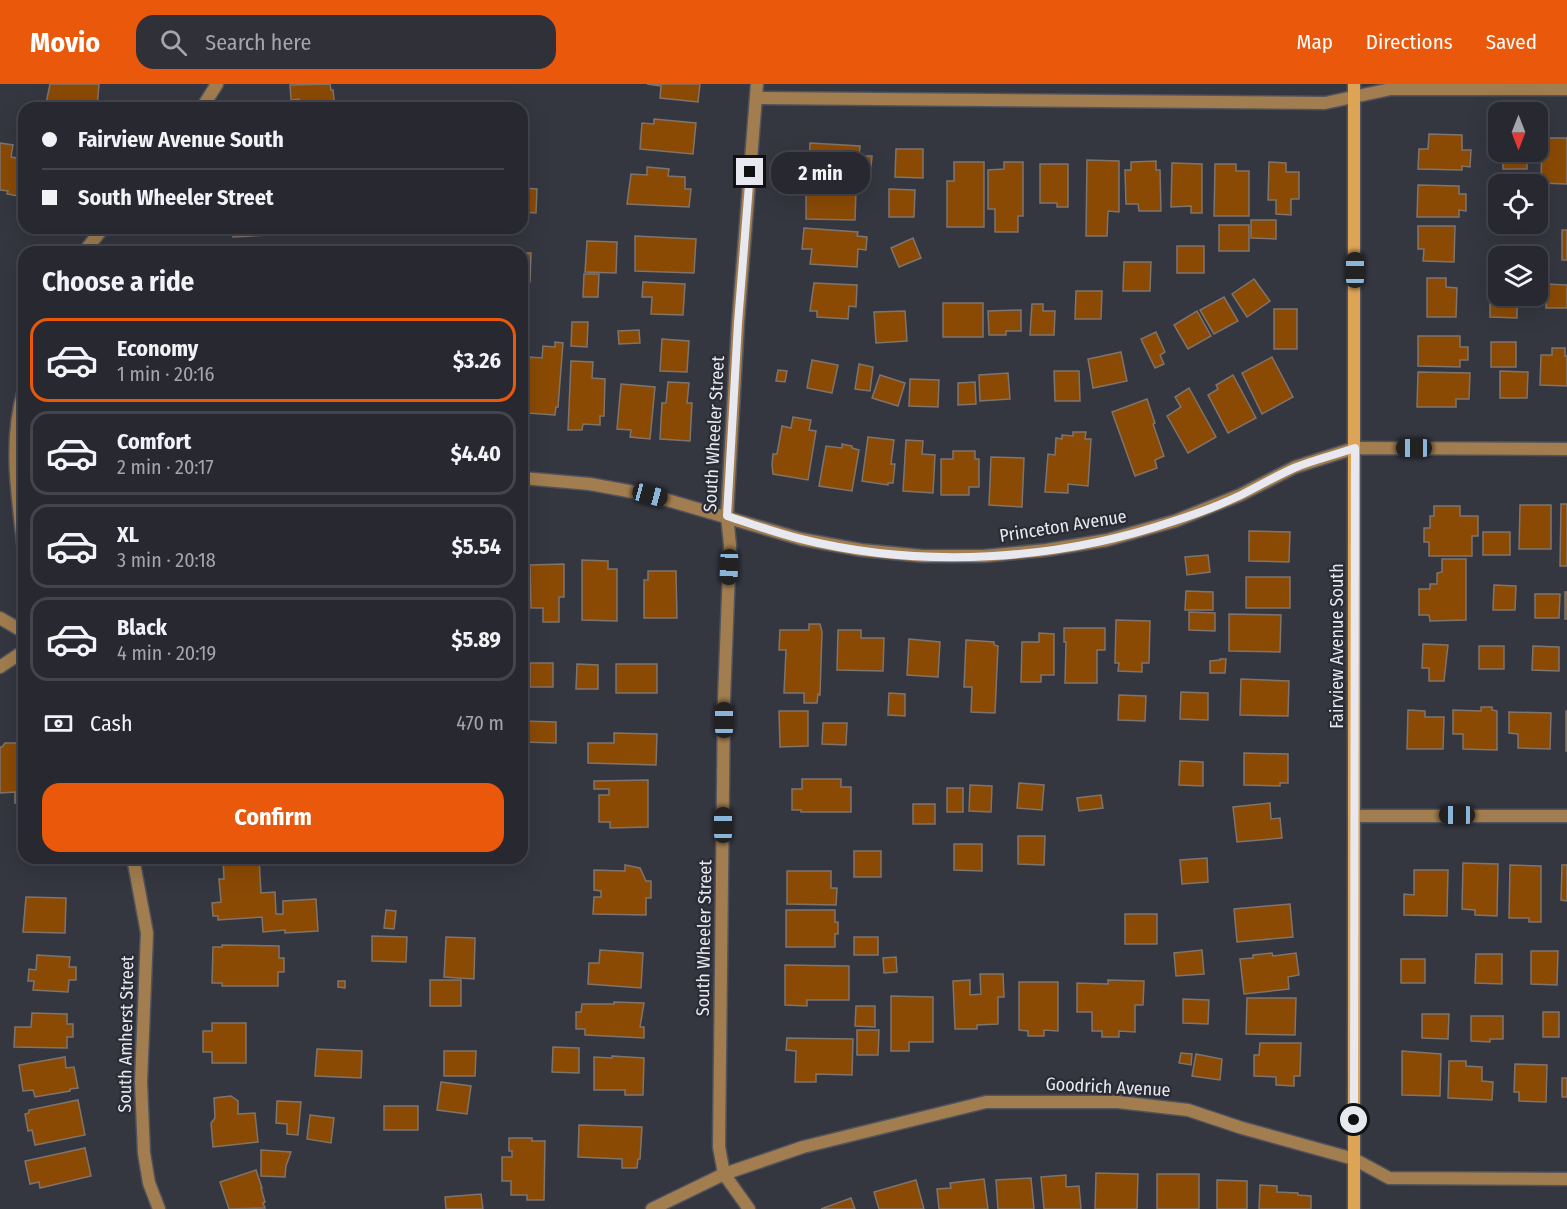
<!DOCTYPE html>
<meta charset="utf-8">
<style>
body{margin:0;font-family:"Fira Sans Condensed",sans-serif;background:#2f3038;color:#f1f3f6;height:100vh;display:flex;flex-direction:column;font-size:22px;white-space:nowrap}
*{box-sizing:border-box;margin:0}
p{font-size:20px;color:#a4a6ab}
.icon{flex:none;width:33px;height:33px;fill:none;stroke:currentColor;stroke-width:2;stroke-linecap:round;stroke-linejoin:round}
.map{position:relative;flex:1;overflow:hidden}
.details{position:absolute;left:18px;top:162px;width:510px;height:618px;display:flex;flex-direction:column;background:#272830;border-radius:18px;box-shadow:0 6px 24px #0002,0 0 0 2px #43444c}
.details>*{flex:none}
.guide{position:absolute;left:18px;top:18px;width:510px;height:132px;border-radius:18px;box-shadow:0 6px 24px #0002,0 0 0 2px #43444c;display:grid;align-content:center;height:132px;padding:0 24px;background:#272830}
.needle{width:39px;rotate:180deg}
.fabs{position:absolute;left:1488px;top:18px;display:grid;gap:12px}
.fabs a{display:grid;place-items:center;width:60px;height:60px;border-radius:12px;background:#272830;box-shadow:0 6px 24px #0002,0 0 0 2px #43444c;font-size:30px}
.end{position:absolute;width:27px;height:27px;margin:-14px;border:8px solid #e8e9f0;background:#111;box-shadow:0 0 0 3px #111}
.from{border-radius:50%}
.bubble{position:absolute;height:42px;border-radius:18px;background:#272830;box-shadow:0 6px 24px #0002,0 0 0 2px #43444c;font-size:20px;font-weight:700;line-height:42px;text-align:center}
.car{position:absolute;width:18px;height:36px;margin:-18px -9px;border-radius:8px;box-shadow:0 0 4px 2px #0007;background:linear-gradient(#222 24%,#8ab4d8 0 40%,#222 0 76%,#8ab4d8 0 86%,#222 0)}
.guide b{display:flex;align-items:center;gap:21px;height:57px;font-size:22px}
.guide b+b{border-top:2px solid #43444c}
.guide i{width:15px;height:15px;background:#f1f3f6}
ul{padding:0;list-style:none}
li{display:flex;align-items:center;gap:18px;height:84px;margin:0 12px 9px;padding:0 12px;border:3px solid #43444c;border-radius:18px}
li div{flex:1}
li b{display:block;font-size:22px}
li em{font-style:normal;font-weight:700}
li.active{border-color:#ea580c}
li>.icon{width:54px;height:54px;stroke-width:1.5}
h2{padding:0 24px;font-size:27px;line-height:72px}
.pay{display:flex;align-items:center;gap:15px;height:66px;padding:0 24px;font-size:22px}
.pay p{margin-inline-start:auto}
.primary-button{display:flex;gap:12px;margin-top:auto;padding:12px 24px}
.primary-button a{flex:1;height:69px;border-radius:18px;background:#ea580c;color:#fff;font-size:24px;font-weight:700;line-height:69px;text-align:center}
header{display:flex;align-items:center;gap:36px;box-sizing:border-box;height:84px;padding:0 30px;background:#ea580c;color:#fff}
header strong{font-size:28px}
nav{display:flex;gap:33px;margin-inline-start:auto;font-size:21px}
.search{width:420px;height:54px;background:#2f3038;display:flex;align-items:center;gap:15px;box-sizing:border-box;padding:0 21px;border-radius:18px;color:#a4a6ab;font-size:22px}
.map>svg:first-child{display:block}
.building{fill:#8a4a04;stroke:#7f746c;stroke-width:1.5}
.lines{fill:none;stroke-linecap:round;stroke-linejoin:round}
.street-casing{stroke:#51535c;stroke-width:15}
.secondary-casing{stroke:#51535c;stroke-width:15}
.street{stroke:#a17d4f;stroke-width:12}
.secondary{stroke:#dea456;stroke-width:12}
.route{stroke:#e8e9f0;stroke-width:8}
.labels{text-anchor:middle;stroke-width:4.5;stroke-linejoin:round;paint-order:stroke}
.street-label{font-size:18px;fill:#e8e9f0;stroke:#2a2c35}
</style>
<header>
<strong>Movio</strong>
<div class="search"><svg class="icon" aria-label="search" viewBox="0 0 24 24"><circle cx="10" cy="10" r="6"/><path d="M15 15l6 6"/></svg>Search here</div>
<nav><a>Map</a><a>Directions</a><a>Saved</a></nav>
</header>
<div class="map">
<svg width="1567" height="1125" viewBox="0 0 1567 1125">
<rect width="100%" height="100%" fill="#343640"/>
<!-- building -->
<g class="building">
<path d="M50,0H99L97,24H45Z"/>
<path d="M330,0L331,6H333L335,24H299V15L291,16L290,1Z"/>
<path d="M647,0H700L698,18L660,14L661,2Z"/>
<path d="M654,35L696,39L693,70L640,65L642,39L654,40Z"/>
<path d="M1429,50L1462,51V66H1471L1470,83L1462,82V86L1418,85L1419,65H1428Z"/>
<path d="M1542,54H1567V100L1541,99Z"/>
<path d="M0,59L13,61L11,73L24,75V113L7,110L8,107L0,106Z"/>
<path d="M810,59L860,62L859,72H872L870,93L809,90Z"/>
<path d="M896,65H923V94L895,93Z"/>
<rect x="1503" y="68" width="24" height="17"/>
<path d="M1087,76L1119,77V128L1108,127L1107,152H1086Z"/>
<path d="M1156,77V86H1160L1161,127H1139L1138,120H1126L1125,86H1131V78Z"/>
<path d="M954,78H984V143H947V97H954Z"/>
<path d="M1004,78H1023V132H1018V148H995V125H988V86L1004,85Z"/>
<path d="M1269,78L1286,79V88H1299V115H1291V131L1276,130V116H1268Z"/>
<path d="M1172,79L1202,80V129H1191V122L1171,123Z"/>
<path d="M1040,80H1068V123H1057V119H1040Z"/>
<path d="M1215,80H1236V87H1249V132H1214Z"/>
<path d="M647,83L669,85L668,92L685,93V105H691L689,123L627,120L631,90L647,91Z"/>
<path d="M1418,101L1459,102V110H1466V127L1459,126V133H1417Z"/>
<path d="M522,104L537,105L536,129L522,128Z"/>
<path d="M806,105L856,107L855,136L806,135Z"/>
<path d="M889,105L915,106L914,133H889Z"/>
<rect x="1492" y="109" width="6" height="26"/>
<path d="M1251,136H1276V155L1251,154Z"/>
<rect x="1219" y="141" width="30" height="26"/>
<path d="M1418,142H1455L1454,178L1423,177L1424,165H1418Z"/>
<path d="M211,144H267L268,151L233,153V149L211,148Z"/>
<path d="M379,144H397L398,145L379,147Z"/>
<path d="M804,144L858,148L857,152L867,153L866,166L858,165L857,183L810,180L812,165H802Z"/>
<rect x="1562" y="146" width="5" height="30"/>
<path d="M635,152L696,155L694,189L635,187Z"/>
<path d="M913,154L921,174L899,183L891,164Z"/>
<path d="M587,157L617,158L616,189L585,188Z"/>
<rect x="1177" y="162" width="27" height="27"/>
<path d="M522,169H531L530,198H522Z"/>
<path d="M1124,178H1151L1150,207H1123Z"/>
<path d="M584,190H599L598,213H583Z"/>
<path d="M1427,194H1446V203L1457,204L1456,233H1427Z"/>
<path d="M1254,195L1270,217L1247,233L1232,210Z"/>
<path d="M643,198L685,200L683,231L651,230L652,213H642Z"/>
<path d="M814,199L857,201L856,223L849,222L848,235L817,233V227H810Z"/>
<path d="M1547,200L1567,201V224H1546Z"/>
<path d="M1490,206H1498V212H1517V234L1490,233Z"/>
<path d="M1076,207H1102L1101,235H1075Z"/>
<path d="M1224,213L1238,237L1214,250L1200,226Z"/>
<rect x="943" y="219" width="40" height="34"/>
<path d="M1032,220H1043V227H1055L1054,251H1030Z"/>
<rect x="1274" y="225" width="23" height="40"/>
<path d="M1021,226V247H1006V251H989L988,227Z"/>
<path d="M905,227L907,257L876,259L874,228Z"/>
<path d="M1197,227L1211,252L1188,265L1174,241Z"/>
<path d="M572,238H588L587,263L571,262Z"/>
<path d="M639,246L640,259L619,260L618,247Z"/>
<path d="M1156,248L1165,268L1160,271L1164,280L1155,284L1141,255Z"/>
<path d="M1418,252H1460V263H1468V276H1460V283L1418,282Z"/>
<path d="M662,255L689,257L687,288L660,287Z"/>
<path d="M555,258L563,259L558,323H556L555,331L528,329L529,320H527L528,305L525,304L530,273L542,274L543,262L555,263Z"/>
<rect x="1491" y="258" width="25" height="25"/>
<path d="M1552,264H1565V272H1567V302L1540,301L1541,271H1552Z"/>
<path d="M1121,268L1127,297L1093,304L1088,275Z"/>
<path d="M1272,273L1293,313L1262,330L1242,289Z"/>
<path d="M812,276L838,281L832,309L807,304Z"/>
<path d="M571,277L593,278L592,294L605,295L604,332H600V341L583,340L582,346H568Z"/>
<path d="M859,280L873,283L870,307L855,305Z"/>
<path d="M778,286L787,287L785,298L776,297Z"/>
<path d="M1054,287H1079L1080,317H1055Z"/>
<path d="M1500,287L1528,288L1527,314H1500Z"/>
<path d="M1418,288L1470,289L1469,315H1456V323H1417Z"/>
<path d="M1008,289L1010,315L980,317L979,291Z"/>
<path d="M880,291L905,299L898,322L872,314Z"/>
<path d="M1233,291L1256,334L1228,349L1208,311L1218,305L1216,301Z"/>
<path d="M910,295L939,296L938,323L909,322Z"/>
<path d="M668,298L689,299L687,319H692L690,357L660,355L662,319H666Z"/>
<path d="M975,298L976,320L958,321V299Z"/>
<path d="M621,300L655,303L650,355L630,353L631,346L617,345Z"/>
<path d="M1189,304L1216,353L1188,369L1167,332L1181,323L1175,313Z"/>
<path d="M1147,315L1155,339L1153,340L1164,372L1155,376L1157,384L1135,392L1112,328Z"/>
<path d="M793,333L811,336L809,346L816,347L808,396L773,390L772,381L773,370H777L782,342L791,344Z"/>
<path d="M1073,348H1086L1085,355H1091L1088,402L1068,400V409L1045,408L1048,370L1055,371L1056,354L1062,355V351L1073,352Z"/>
<path d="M868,353L894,356L891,380H895L893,399H888V401L862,397Z"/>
<path d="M906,356L923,357L922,370L935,371L933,409L903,407Z"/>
<path d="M842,360L852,362V364L859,366L852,407L819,402L826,362L842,364Z"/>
<path d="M953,367H975V375H979V403H969V411H941V375H953Z"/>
<path d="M991,373L1024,374L1022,423L989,421Z"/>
<path d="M1561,420H1567V482H1560Z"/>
<path d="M1520,421H1551V465H1519Z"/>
<path d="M1434,422H1460V432H1478V452H1472V472H1429V458H1424V444H1430V432H1434Z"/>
<path d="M1249,447L1290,448L1289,478L1249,477Z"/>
<rect x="1483" y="448" width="27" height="23"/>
<path d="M1208,471L1210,488L1187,491L1185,473Z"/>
<path d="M1442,475H1466V536L1430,537L1429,531H1419V505H1430V500H1437V489L1442,488Z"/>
<path d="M582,476L608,477V485H617V537L582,536Z"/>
<path d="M564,480V513H559V538H543V524H531L530,481Z"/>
<path d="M648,487H676L677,534H644V496H648Z"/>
<rect x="1246" y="493" width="44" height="31"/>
<path d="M1494,501L1516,502L1515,526H1493Z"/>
<path d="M1186,507L1213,508V526H1185Z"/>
<rect x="1565" y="508" width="2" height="27"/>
<path d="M1535,510H1560L1559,534H1535Z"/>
<path d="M1189,528L1215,529V547L1189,546Z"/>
<path d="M1229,530L1281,531L1280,568L1229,567Z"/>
<path d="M1116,536L1150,537L1149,579H1142V588L1118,587L1119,579H1115Z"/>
<path d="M809,540H820L822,548L820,611L818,610L817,619H804V609H784L786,566H779L780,546H809Z"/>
<path d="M1064,544H1105V566H1097V599H1065L1066,558H1064Z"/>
<path d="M838,546H861V554H884L883,587L837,586Z"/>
<path d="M1039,549L1054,550V591H1041V598H1021L1022,558H1039Z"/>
<path d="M909,555L940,558L938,593L907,591Z"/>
<path d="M966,556L994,558V561L998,562L995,629L971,628L972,603H964Z"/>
<path d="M1423,560L1448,561L1444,597H1429V584H1422Z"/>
<rect x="1479" y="562" width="25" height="23"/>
<path d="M1533,562L1559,563V587L1532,586Z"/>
<path d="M1220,575H1226L1225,589H1210V577L1220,576Z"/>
<rect x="530" y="579" width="23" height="24"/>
<path d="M577,580L598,581V605H576Z"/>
<rect x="616" y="580" width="41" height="29"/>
<path d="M522,585H525L526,613H522Z"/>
<path d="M1241,595L1289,597L1288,632L1240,631Z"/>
<path d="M1181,608L1208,609V636L1180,635Z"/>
<path d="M889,609L905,610V632L888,631Z"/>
<path d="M1119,611L1146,612L1145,637L1118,636Z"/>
<path d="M1481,623H1492V626L1497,627V666L1463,665V650H1453V626L1481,627Z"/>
<path d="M1408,626L1425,627V633H1444L1443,665H1407Z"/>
<path d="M779,627H808V662L780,663Z"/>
<rect x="1566" y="627" width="1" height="40"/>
<path d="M1509,628L1551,629L1550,665L1518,664V650L1509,649Z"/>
<path d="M522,637L556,638V659L522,658Z"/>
<path d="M823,639H847L846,661L822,660Z"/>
<path d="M614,649L657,650L656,681L588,679V659H614Z"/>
<path d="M5,659H24V719H15V708L0,709V663H2Z"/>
<path d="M1244,669L1288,670V699H1280V702L1244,701Z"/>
<path d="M1180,677L1203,678V702L1179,701Z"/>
<path d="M802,695H841V703H851V728H801V726H792V705H802Z"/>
<path d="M648,696V743L610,744V738H599V711H609V705H594V697Z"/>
<path d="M1019,699L1044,701L1042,726L1017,724Z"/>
<path d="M970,701L992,702L991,728L969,727Z"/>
<rect x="947" y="704" width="16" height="24"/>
<path d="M1101,711L1103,724L1079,727L1077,714Z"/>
<path d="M1270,719L1271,735L1280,734L1282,754L1237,758L1233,723Z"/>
<rect x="913" y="720" width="22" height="20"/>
<path d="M1018,752H1045L1044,781L1018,780Z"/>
<path d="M954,760H982V787L954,786Z"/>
<rect x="854" y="767" width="27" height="26"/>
<path d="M223,774H259L261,809L275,808L276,830H283V817L316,815L318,847L285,849V846L263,848L262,833L218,836V832H213L212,819L221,818L219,795H224Z"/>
<rect x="424" y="774" width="32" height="2"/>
<path d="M1207,774L1208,798L1182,800L1180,776Z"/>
<path d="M1463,779L1498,780L1497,832L1475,831V826L1462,825Z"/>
<path d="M625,781L640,784L646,797H651V814H646V831L593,830L594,813H601V807L594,806V786L625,787Z"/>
<path d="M1510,781L1541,782V838H1529V834H1509Z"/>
<path d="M1562,781H1567V817L1561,816Z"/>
<path d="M1414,786H1448L1447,832L1404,831V810L1414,811Z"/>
<path d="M787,787H831V804H837L836,821L787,820Z"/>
<path d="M26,813L66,814L65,849L23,848Z"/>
<path d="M1290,820L1293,853L1237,858L1234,825Z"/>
<path d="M386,826L396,827L394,845L384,844Z"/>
<path d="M786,826H835V838H838V850H835V863H786Z"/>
<rect x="1125" y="830" width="32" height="30"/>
<path d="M372,852L407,853L406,878L372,877Z"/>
<path d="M446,853L475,854L474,895L444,893Z"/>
<rect x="854" y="853" width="24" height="18"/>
<path d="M222,861L279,862V874H284V888H278V902H222V899H212L213,863H222Z"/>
<path d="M600,866L643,869L641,904L588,900L589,879H599Z"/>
<path d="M1202,866L1204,890L1176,892L1174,869Z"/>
<path d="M1531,867H1558L1557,901L1531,900Z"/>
<path d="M1272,869L1273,872L1296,869L1299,891L1288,893L1289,905L1244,910L1240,875L1253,874V871Z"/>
<path d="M1476,870H1502V900L1475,899Z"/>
<path d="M37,871L70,873L69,883H76V896H69L68,908L33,906L34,897H28L29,885L36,886Z"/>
<path d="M896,873L897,888L884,889L883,874Z"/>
<rect x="1401" y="875" width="24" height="24"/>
<path d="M785,881L849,882V916H807V922L785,921Z"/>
<path d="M980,890H1003L1004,913H998V940L977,941V945H955L953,897L970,896V911L981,910Z"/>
<rect x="430" y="896" width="31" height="26"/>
<path d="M1108,896L1144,897L1143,921H1135V948L1119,947V953H1102V947H1092V928H1077V899L1108,900Z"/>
<path d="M338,897H345V904L338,903Z"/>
<path d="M1019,898H1058V947L1044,946V952H1028V947L1019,946Z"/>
<path d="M891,912L933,913V958H909V967H891Z"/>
<path d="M1247,914H1296L1295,951L1246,950Z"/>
<path d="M1183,915L1209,916L1208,940L1183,939Z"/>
<path d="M614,918L644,919L640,943H644V954L585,951V945H576V928H581L582,920H614Z"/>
<path d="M856,922H875V943L855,942Z"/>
<rect x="1543" y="928" width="16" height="25"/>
<path d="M32,929L67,930V940H73V953H67V964L14,963L15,943H31Z"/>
<path d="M1422,930H1449L1448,955L1422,954Z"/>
<path d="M1471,932H1503V955H1490V958L1471,957Z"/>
<path d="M212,939H246V979H212V968H203V947H212Z"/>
<path d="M857,946H879L878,971H857Z"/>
<path d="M787,954L853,955L852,991L816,990V998H795L796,967L786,966Z"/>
<path d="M1260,959H1301L1300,992H1294V1002L1276,1001V993L1254,992V971H1259Z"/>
<path d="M553,963L579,964V989L552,988Z"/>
<path d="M317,965L362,967L361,994L315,992Z"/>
<path d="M444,967H476L475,992H444Z"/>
<path d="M1402,967L1441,970L1440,1012L1402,1011Z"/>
<path d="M1181,969L1192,970L1191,981L1179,979Z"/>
<path d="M1196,970L1222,975L1220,996L1192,992Z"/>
<path d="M612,972L644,974L643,1011H625V1006H594V973L612,974Z"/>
<path d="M65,973L66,984L74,983L78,1004L70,1005V1007L35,1013L33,1006L23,1007L19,981Z"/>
<path d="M1449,977H1466V982L1482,983V997L1493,998L1492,1016L1448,1014Z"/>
<path d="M1515,980L1547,981L1546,1018L1519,1017V1008H1514Z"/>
<rect x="1562" y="994" width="5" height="19"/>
<path d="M441,998L471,1002L467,1030L437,1026Z"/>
<path d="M231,1012L238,1017V1030L255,1029L258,1058L213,1063L211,1039L215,1034L214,1014Z"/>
<path d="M78,1016L85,1051L35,1061L32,1046L28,1047L25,1030L29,1029V1026Z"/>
<path d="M277,1017L301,1018L298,1051L287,1050V1040L276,1039Z"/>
<rect x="384" y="1022" width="34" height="24"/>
<path d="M310,1031L334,1034L331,1059L307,1055Z"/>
<path d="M579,1041L642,1043L640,1075H638L637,1084H622V1075L578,1073Z"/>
<path d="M509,1054H532V1057H545L544,1116H527V1111H511V1097H502V1073H512V1067H509Z"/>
<path d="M85,1064L91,1092L40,1104L39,1098L30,1100L25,1077Z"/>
<path d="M261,1066L291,1068L286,1082L285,1093L261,1092Z"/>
<path d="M256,1086L262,1104H261L265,1118L263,1119L265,1124L229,1125L220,1098Z"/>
<path d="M1096,1089L1138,1090L1137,1125H1095Z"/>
<rect x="1157" y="1090" width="42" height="35"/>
<path d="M1066,1091V1103L1079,1102L1081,1125H1044L1041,1093Z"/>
<path d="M1031,1094L1034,1125H998L996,1096Z"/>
<path d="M984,1095L988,1125H939L937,1105L951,1104L950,1099Z"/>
<path d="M916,1096L924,1125H879L874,1108Z"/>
<path d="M1217,1096L1247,1097V1125H1217Z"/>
<path d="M1260,1101L1277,1102V1108L1298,1109V1111L1311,1112V1125H1259Z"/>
<path d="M481,1110L483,1125H446L445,1113Z"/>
<path d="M851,1114L855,1125H821Z"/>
</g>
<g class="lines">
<defs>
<g id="street">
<path d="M756,14L1325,19L1391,5H1567"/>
<path d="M202,24L217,0"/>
<path d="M84,168L103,144"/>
<path d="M24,306C8,358 18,414 24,467"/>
<path d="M522,394L590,400L650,411L801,455L861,466L923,472H984L1046,466L1107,456L1175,437L1240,411L1295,383L1355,364L1567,365"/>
<path d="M0,534L24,548"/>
<path d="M0,583L24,567"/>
<path d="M1355,732H1567"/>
<path d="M133,774L147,849L141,998L144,1069L149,1099L159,1125"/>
<path d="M652,1125L724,1090L803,1063L986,1018H1118L1188,1026L1242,1044L1354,1075L1389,1094L1567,1095"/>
<path d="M749,1125L724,1090L719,1063L724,615L730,461L727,432L738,239L757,0"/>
</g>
<path id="secondary" d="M1354,0V1125"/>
</defs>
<!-- street casing -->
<use href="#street" class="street-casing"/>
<!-- secondary casing -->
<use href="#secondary" class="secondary-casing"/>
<!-- street -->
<use href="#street" class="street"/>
<!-- secondary -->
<use href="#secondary" class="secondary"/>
</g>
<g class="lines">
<!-- route -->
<path class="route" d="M750,88L738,239L727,432C752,440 776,449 801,455C922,485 1056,477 1174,437C1196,430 1220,421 1241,411C1259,402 1276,392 1294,384C1313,376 1335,371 1355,364L1354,1036"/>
</g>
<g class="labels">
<!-- street labels -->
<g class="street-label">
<text transform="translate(714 350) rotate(-87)" y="6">South Wheeler Street</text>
<text transform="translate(1063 442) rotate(-9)" y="6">Princeton Avenue</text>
<text transform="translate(1337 562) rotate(-90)" y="6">Fairview Avenue South</text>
<text transform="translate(704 854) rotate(-89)" y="6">South Wheeler Street</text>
<text transform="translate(126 950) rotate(-89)" y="6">South Amherst Street</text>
<text transform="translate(1108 1003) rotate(3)" y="6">Goodrich Avenue</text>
</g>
</g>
</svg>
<div class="fabs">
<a><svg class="needle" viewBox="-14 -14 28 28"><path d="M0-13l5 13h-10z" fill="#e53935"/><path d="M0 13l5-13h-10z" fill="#a4a6ab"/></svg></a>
<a><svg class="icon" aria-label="locate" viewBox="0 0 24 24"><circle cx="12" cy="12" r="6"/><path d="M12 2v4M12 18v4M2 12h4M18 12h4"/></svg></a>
<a><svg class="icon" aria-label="layers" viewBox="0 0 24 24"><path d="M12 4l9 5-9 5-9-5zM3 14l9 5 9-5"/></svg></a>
</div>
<i class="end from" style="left:1354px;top:1036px"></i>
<i class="end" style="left:750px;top:88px"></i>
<div class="bubble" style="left:771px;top:68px;width:99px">2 min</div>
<i class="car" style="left:1355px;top:186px;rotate:0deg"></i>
<i class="car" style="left:1414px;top:364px;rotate:270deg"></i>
<i class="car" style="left:650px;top:411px;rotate:105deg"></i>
<i class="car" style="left:729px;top:483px;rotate:182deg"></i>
<i class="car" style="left:724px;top:636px;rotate:0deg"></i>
<i class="car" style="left:1457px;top:731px;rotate:270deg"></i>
<i class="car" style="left:723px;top:741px;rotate:0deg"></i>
<div class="guide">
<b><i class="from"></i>Fairview Avenue South</b>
<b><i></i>South Wheeler Street</b>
</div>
<section class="details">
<h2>Choose a ride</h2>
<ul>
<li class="active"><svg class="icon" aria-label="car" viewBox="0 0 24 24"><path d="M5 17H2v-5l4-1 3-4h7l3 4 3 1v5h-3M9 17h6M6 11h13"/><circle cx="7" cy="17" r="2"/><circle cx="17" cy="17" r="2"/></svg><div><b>Economy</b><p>1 min · 20:16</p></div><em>$3.26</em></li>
<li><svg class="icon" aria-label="car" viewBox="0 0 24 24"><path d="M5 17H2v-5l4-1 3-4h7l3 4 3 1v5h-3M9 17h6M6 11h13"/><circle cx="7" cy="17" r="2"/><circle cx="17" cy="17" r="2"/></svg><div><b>Comfort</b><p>2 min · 20:17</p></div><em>$4.40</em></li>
<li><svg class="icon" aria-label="car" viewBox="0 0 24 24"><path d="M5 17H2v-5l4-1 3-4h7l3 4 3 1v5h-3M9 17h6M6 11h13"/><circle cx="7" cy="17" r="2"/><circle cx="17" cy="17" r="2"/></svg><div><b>XL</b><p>3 min · 20:18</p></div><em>$5.54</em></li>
<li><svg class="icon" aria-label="car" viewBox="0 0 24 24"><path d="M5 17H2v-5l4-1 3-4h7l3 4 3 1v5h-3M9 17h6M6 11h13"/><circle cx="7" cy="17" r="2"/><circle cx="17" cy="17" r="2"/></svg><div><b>Black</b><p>4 min · 20:19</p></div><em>$5.89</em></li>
</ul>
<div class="pay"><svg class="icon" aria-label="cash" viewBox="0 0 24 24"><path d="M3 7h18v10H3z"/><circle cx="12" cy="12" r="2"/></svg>Cash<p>470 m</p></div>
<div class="primary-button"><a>Confirm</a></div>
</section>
</div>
